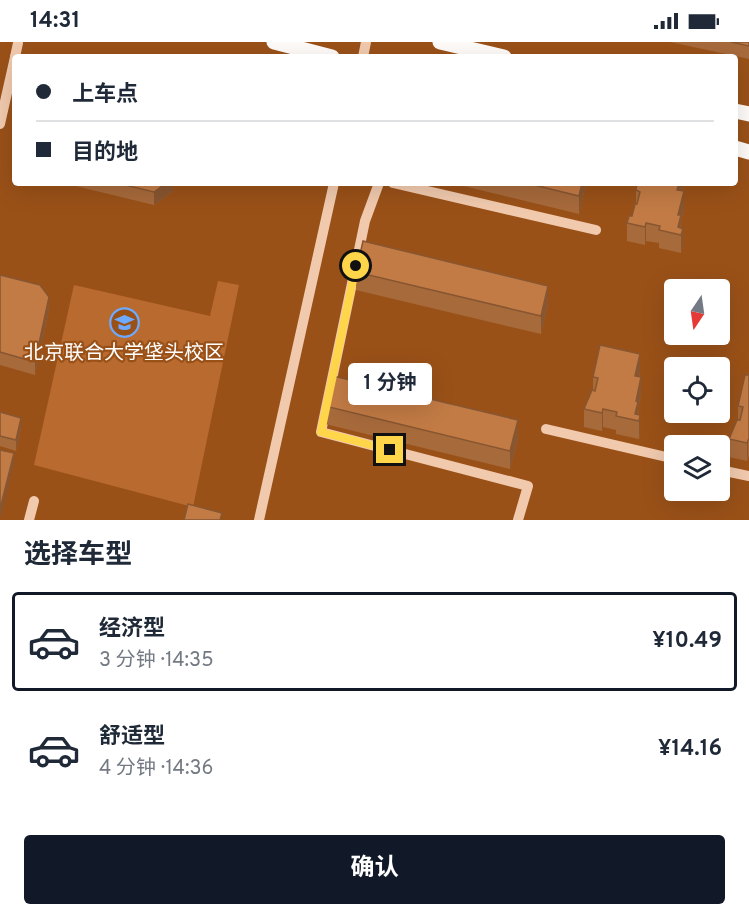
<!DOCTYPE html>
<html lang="zh">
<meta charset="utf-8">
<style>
body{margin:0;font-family:Overpass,"Noto Sans SC",sans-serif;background:#f6f6f7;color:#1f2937;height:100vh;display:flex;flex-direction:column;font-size:22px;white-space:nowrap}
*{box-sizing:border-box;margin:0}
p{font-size:20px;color:#747a83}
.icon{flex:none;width:33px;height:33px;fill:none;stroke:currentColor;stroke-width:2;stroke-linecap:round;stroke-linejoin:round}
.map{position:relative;height:478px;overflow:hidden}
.drawer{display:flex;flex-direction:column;background:#fff;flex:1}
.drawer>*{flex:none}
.hud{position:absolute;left:12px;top:12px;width:726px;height:132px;border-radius:6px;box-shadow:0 6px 24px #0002;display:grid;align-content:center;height:132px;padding:0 24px;background:#fff}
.needle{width:39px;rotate:193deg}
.fabs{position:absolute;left:664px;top:237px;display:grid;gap:12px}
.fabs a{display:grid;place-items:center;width:66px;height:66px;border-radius:6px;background:#fff;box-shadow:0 6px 24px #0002;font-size:30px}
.end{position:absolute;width:27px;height:27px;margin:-14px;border:8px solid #ffd54a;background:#111;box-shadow:0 0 0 3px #111}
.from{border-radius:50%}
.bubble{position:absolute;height:42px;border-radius:6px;background:#fff;box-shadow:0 6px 24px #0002;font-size:20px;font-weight:700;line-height:42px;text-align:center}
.hud b{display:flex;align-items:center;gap:21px;height:57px;font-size:22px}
.hud b+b{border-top:2px solid #e0e1e3}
.hud i{width:15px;height:15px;background:#1f2937}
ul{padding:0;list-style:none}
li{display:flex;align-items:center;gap:18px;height:99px;margin:0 12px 9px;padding:0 12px;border:3px solid transparent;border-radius:6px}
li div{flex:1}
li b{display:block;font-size:22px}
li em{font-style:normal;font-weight:700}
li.on{border-color:#111827}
li>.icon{width:54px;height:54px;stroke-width:1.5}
h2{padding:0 24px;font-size:27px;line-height:72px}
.primary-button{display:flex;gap:12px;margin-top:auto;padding:12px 24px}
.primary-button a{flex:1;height:69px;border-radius:6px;background:#111827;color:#fff;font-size:24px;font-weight:700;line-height:69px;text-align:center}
.status{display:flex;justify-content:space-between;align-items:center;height:42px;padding:0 30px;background:#fff;direction:ltr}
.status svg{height:16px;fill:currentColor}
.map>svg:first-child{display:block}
.green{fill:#b96a2f}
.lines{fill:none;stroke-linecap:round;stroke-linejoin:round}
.minor{stroke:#f1caae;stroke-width:10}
.major{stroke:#fffbf8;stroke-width:15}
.wall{fill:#a76a3b}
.shaded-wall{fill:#885630}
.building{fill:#c27b45;stroke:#885630;stroke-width:1.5}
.route{stroke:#ffd54a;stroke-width:8}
.labels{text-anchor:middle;stroke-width:4.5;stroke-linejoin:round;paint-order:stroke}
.poi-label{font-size:20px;fill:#fff;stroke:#9a5118}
</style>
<div class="status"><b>14:31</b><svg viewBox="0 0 49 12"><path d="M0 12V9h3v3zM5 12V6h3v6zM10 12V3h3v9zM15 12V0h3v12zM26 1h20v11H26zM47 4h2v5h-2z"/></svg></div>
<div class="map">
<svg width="749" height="478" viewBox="0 0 749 478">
<rect width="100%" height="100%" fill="#9a5118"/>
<!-- green -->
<path class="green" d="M218,239L239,243L193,465L34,423L74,243L210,274Z"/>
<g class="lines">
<!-- minor -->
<g class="minor">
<path d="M15,15L18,1"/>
<path d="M363,15L366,0"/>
<path d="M0,82L15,15"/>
<path d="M379,141L365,179L321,390L528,444L518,478"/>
<path d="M393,141L596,188"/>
<path d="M546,387L675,417"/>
<path d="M720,428L749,434"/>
<path d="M29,478L34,459"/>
<path d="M259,478L334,141"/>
</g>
<!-- major -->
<g class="major">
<path d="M274,0L332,15"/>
<path d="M440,0L504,15"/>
<path d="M735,69L749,72"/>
<path d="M735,106L749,110"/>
</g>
</g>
<!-- wall -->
<g class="wall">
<path d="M670,0H749V17Z"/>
<path d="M63,141H173V149L154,163Z"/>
<path d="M451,141H586L579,172Z"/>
<path d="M683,141L682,149L684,167L681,180V186L683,205L681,211L659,206V201L646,199L645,203L627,199V181L632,174L636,162V148Z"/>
<path d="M356,230L548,262L541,292L356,248Z"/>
<path d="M0,233L49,268L35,333L0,323Z"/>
<path d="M640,330L639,335L641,353L638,366L640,391L639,397L616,392V388L603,385L602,389L584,385V367L593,348V335Z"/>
<path d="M749,333V414L747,419L729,415V397L738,378V364Z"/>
<path d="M325,364L518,396L510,427L325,382Z"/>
<path d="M0,370L21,386L16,409L0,404Z"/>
</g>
<!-- shaded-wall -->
<g class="shaded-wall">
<path d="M166,141H173V149L154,163V150Z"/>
<path d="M582,141H586L579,172V154Z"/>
<path d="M679,141H683V144L677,166V148Z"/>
<path d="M684,149V167L681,180L680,193L678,192V173Z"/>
<path d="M646,181V199L645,203V185Z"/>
<path d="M683,187V205L681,211V193Z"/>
<path d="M548,244V262L541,292V274Z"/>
<path d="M49,255V268L35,333V320Z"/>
<path d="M640,312V330L635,352V334Z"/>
<path d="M641,335V353L638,366V379H635L636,359Z"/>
<path d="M603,367V385L602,389V371Z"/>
<path d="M640,373V391L639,397V379Z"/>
<path d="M21,376V386L16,409V398Z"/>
<path d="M518,378V396L510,427V409Z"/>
<path d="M748,396V414L747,419V401Z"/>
<path d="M14,411V421L0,477V467Z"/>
</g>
<!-- building -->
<g class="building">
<path d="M731,0H749V4Z"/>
<path d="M117,141H166L154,150Z"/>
<path d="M526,141H582L579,154Z"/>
<path d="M637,141H679L677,148L684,149L678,173H681L678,185L683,187L681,193L659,188L660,184L646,181L645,185L627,181L629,174H632L635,162H637L640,150L636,148Z"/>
<path d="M363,199L548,244L541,274L356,230Z"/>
<path d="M0,233L40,243L49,255L35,320L0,310Z"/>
<path d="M600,303L640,312L635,334L641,335L636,359L638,360L635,372L640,373L639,379L616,374L617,370L603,367L602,371L584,367L592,348L595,349L598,336L593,335Z"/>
<path d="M745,333H749V396L747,401L729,397L737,378H740L743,365L738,364Z"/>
<path d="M333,334L518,378L510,409L325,364Z"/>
<path d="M0,370L21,376L16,398L0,394Z"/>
<path d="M0,408L14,411L0,467Z"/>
<path d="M188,462L222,471L220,478H184Z"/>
</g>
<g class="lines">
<!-- route -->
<path class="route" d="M356,224L321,390L390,408"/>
</g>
<!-- icons -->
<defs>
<symbol id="university-ring" viewBox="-11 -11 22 22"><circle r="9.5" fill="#9a5118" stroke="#6eaaff" stroke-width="1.5"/><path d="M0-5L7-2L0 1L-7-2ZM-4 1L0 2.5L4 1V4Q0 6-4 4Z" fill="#6eaaff"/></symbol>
</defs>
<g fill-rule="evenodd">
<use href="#university-ring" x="108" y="264" width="33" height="33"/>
</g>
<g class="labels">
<!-- poi labels -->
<g class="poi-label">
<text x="124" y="317">北京联合大学垡头校区</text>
</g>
</g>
</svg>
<div class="fabs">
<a><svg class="needle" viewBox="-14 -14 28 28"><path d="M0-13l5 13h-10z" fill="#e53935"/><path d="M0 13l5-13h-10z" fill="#747a83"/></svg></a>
<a><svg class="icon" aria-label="locate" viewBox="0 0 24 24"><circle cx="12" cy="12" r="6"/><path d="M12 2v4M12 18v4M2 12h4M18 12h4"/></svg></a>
<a><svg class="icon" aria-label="layers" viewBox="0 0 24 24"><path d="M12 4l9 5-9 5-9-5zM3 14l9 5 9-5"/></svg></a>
</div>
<i class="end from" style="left:356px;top:224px"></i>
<i class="end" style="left:390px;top:408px"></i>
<div class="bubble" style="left:348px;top:321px;width:84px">1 分钟</div>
<div class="hud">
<b><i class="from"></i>上车点</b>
<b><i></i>目的地</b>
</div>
</div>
<section class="drawer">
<h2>选择车型</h2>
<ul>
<li class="on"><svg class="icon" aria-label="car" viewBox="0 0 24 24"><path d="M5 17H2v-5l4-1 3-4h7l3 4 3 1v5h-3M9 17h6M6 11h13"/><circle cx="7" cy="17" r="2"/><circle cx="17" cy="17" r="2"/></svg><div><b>经济型</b><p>3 分钟 · 14:35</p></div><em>¥10.49</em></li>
<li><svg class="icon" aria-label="car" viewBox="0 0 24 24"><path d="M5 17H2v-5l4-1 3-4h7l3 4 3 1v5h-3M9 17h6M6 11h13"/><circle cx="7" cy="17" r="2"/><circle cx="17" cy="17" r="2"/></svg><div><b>舒适型</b><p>4 分钟 · 14:36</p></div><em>¥14.16</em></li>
</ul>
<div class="primary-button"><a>确认</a></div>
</section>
